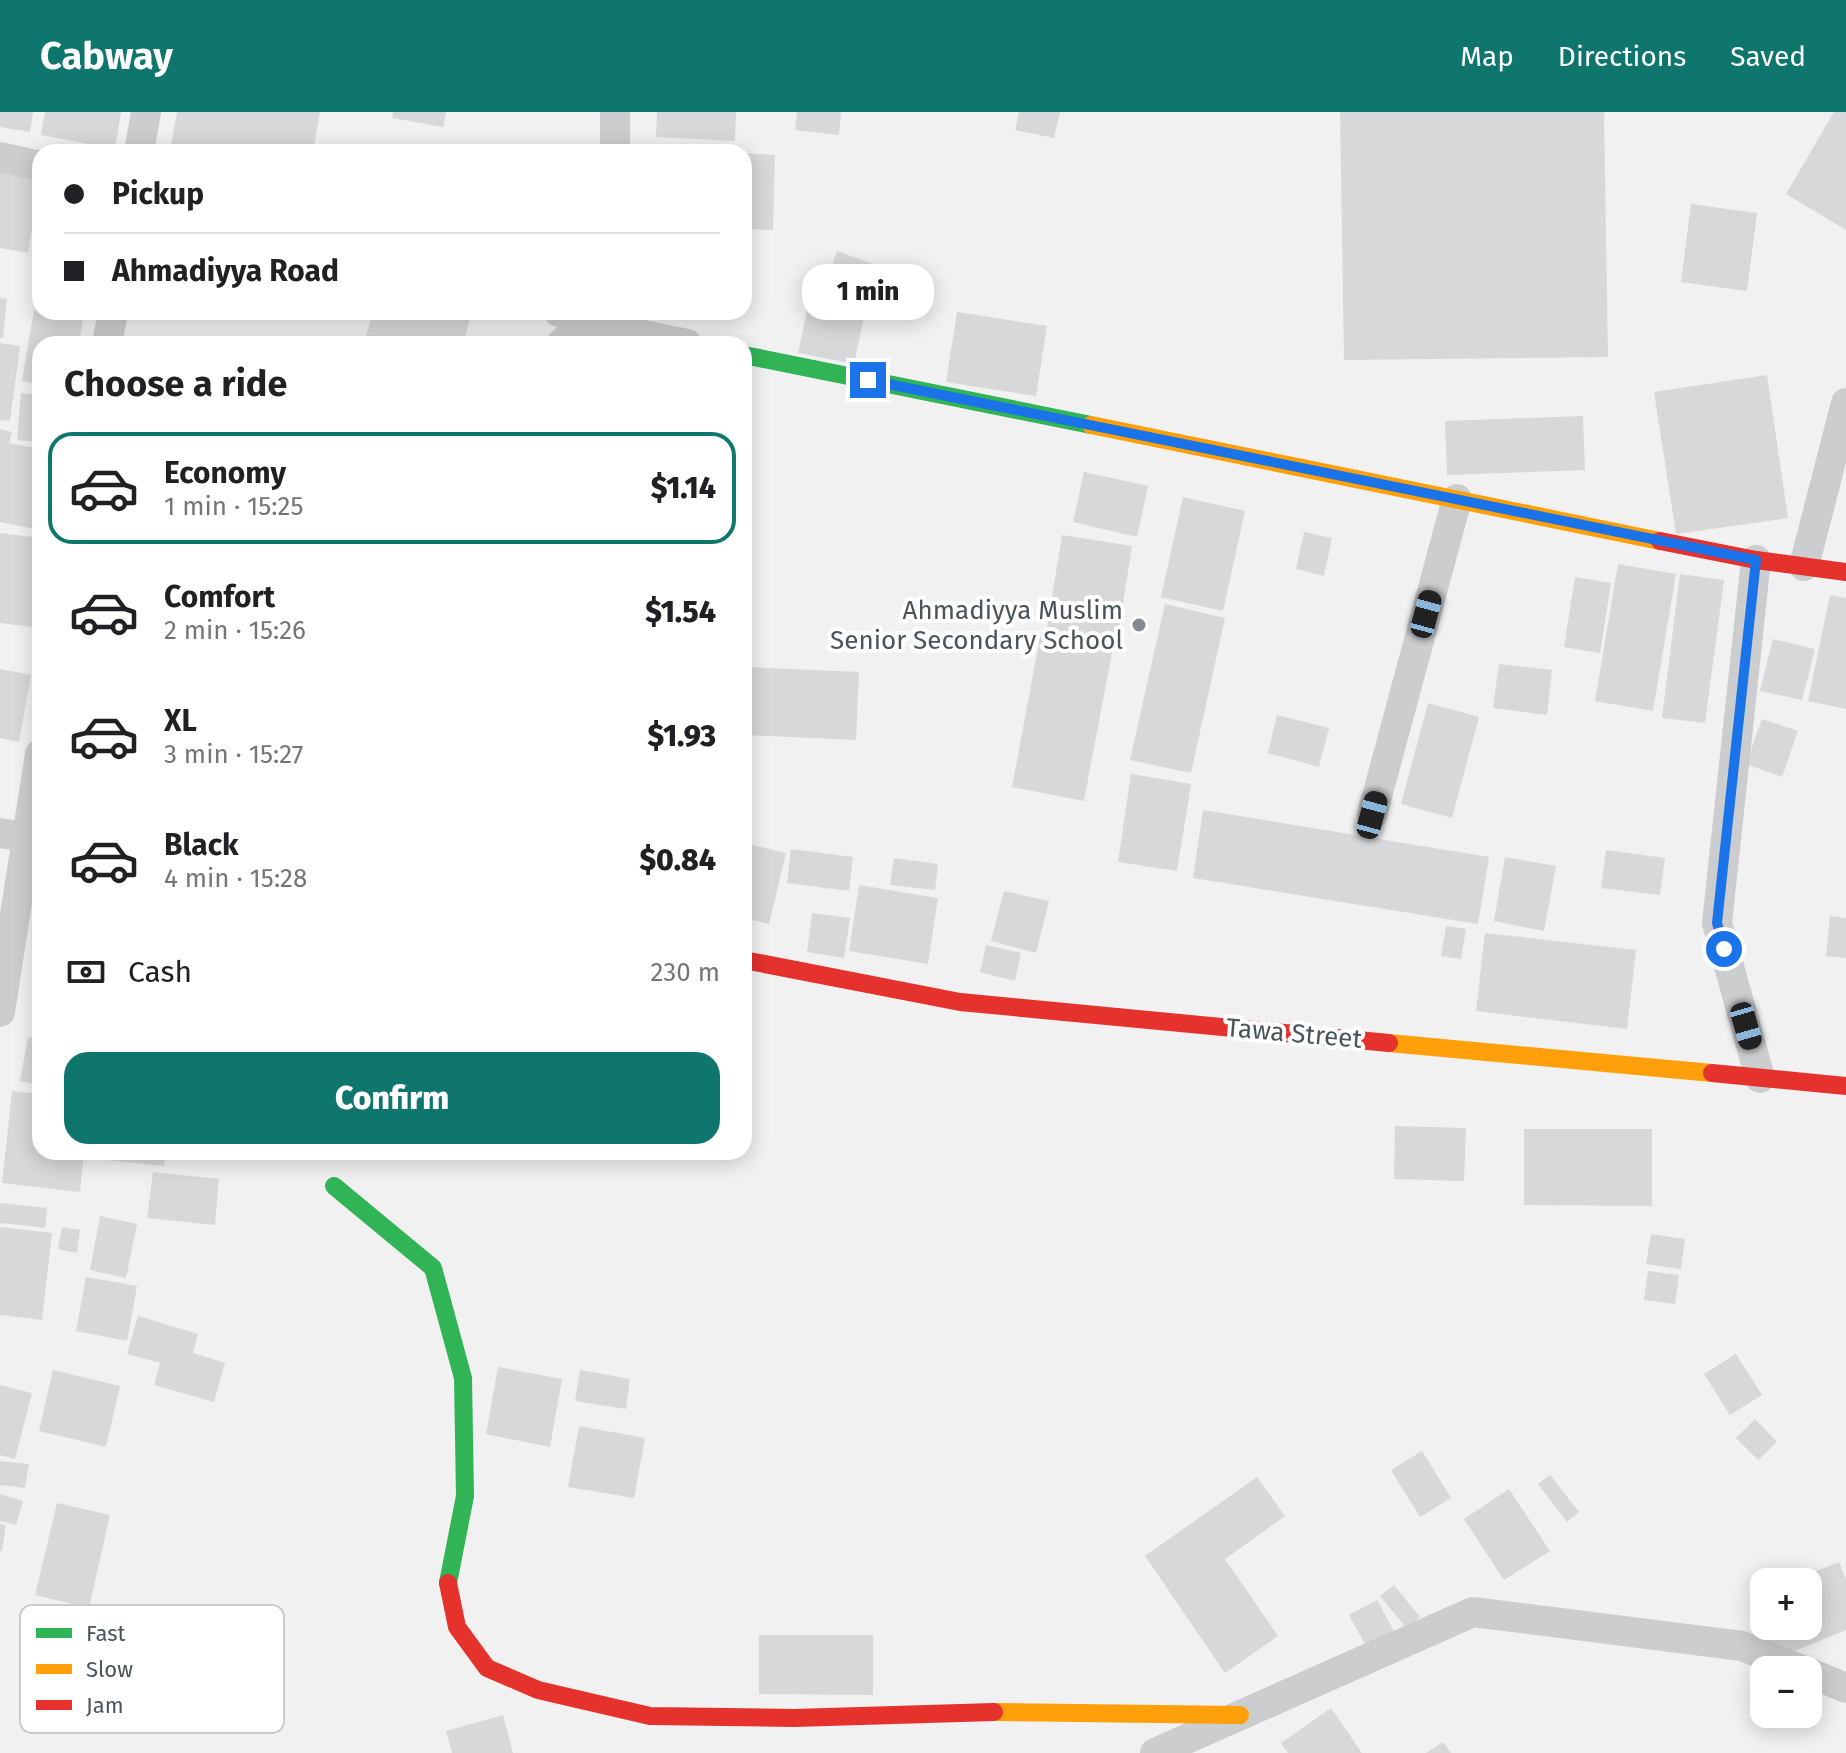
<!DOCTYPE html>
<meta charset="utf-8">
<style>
body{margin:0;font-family:"Fira Sans",sans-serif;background:#f2f2f2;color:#202124;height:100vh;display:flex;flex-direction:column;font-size:30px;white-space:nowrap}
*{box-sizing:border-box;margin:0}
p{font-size:26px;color:#757577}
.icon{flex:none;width:44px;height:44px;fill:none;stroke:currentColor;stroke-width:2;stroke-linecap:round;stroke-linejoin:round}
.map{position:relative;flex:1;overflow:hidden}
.panel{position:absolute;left:32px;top:224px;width:720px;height:824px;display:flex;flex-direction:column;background:#fff;border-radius:24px;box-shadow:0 4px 20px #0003}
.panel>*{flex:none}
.hud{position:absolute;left:32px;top:32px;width:720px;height:176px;border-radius:24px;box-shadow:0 4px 20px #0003;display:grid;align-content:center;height:176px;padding:0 32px;background:#fff}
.controls{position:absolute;left:1750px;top:1456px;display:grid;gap:16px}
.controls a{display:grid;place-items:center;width:72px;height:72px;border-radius:16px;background:#fff;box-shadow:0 4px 20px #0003;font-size:40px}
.end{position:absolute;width:36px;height:36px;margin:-18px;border:10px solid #1a73e8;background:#fff;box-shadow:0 0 0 4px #fff}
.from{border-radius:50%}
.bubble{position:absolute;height:56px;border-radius:24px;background:#fff;box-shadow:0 4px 20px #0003;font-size:26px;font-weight:800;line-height:56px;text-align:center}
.car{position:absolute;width:24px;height:48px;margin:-24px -12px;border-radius:10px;box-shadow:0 0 6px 2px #0007;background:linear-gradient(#222 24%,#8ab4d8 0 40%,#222 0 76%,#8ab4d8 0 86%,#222 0)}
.hud b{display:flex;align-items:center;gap:28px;height:76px;font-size:30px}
.hud b+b{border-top:2px solid #e0e0e0}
.hud i{width:20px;height:20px;background:#202124}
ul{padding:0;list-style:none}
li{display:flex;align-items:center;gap:24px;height:112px;margin:0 16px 12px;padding:0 16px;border:4px solid transparent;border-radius:24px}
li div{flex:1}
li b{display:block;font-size:30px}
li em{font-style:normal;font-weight:800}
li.active{border-color:#0f766e}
li>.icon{width:72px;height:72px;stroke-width:1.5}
h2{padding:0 32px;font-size:36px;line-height:96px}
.pay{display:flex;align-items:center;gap:20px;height:88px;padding:0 32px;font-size:30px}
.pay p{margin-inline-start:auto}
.primary-button{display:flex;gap:16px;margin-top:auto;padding:16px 32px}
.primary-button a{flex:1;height:92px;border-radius:24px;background:#0f766e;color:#fff;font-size:32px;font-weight:800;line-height:92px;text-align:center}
header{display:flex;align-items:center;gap:48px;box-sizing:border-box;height:112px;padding:0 40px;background:#0f766e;color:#fff}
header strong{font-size:38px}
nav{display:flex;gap:44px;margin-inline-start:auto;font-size:28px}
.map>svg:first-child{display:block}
.building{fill:#d7d8d9}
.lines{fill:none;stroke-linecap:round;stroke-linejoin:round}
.street{stroke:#cbcdcf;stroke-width:30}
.fast{stroke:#30b455;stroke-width:18}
.slow{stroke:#ff9f0a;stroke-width:18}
.jam{stroke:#e5322d;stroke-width:18}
.route{stroke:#1a73e8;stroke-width:10}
.poi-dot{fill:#848b90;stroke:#fff;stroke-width:3}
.labels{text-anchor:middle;stroke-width:8;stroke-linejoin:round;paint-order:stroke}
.poi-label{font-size:26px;fill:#4a545b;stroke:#fff;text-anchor:end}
.street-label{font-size:26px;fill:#4a545b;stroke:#fff}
.key{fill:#fff;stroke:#c9ccce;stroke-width:2}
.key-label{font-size:22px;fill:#4a545b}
</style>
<header>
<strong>Cabway</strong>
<nav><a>Map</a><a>Directions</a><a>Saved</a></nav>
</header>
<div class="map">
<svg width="1846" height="1641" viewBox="0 0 1846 1641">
<rect width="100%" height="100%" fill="#f1f1f1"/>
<!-- building -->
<g class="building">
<path d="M0,0H33L30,20L0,15Z"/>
<path d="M45,0H121L115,37L41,23Z"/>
<path d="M177,0H320L313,40H170Z"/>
<path d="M393,0H446L443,15L392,6Z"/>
<path d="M657,0H736L735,29L656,25Z"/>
<path d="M797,0H841L839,23L795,18Z"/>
<path d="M1019,0H1060L1054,26L1015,18Z"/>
<path d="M1340,0H1604L1608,245L1344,248Z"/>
<path d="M1834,0H1846V118L1786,82Z"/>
<path d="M744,41L775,43L773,118L744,117Z"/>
<path d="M0,57L40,64L28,141L0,136Z"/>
<path d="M1691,92L1757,101L1747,179L1681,170Z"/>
<path d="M837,139L873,152L858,196L822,183Z"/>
<path d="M0,186L7,187L3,226H0Z"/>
<path d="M808,193L864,205L854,252L798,241Z"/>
<path d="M34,198L83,207L79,232H40V272L22,269Z"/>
<path d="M373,200H461L471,203L463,232H364Z"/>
<path d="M957,200L1047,214L1036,284L946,270Z"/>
<path d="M0,231L20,234L10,309L0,308Z"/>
<path d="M1767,263L1788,406L1676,422L1654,280Z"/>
<path d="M21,281L40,283V330L17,328Z"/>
<path d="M1583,304L1585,358L1447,363L1445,309Z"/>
<path d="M0,317L12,320L9,331L40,337V418L0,410Z"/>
<path d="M1084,360L1148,374L1137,425L1073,410Z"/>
<path d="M1183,385L1245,399L1223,499L1161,485Z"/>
<path d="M1304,420L1332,426L1324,464L1296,457Z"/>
<path d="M0,421L40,426V516L0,511Z"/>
<path d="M1062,423L1132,434L1117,529L1047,517Z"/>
<path d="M1618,452L1676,462L1653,599L1595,589Z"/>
<path d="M1680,462L1724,468L1705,611L1662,606Z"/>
<path d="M1575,465L1611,471L1600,541L1564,535Z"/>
<path d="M1830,483L1846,486V597L1808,589Z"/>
<path d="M1165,492L1225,506L1191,661L1130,648Z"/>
<path d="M1041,520L1113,535L1084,689L1012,675Z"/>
<path d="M1773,527L1815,537L1802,588L1760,579Z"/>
<path d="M1499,552L1552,558L1547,603L1493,596Z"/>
<path d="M744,555L859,560L856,628L744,623Z"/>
<path d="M0,557L31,563L19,630L0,626Z"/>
<path d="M1428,591L1479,605L1452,706L1401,692Z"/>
<path d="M1277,603L1329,616L1319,655L1268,641Z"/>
<path d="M1762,607L1798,619L1782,665L1746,652Z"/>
<path d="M1131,662L1191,672L1177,759L1118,750Z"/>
<path d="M1203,698L1489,745L1478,812L1193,766Z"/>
<path d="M744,731L786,741L769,812L744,806Z"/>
<path d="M791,737L853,745L849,779L787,771Z"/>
<path d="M1606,738L1665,746L1660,783L1601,776Z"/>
<path d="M1505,745L1556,754L1544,819L1494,809Z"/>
<path d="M894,746L938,752L935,778L890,773Z"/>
<path d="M859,773L938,786L928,852L849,839Z"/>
<path d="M1004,779L1049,789L1036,841L991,829Z"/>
<path d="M812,801L850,806L844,846L807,840Z"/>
<path d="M1830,804L1846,806V846L1826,844Z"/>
<path d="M1446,814L1466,817L1461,847L1441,844Z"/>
<path d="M1485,821L1636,838L1627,917L1476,899Z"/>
<path d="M986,833L1021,841L1015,869L980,860Z"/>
<path d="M28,925L40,927V973L20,969Z"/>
<path d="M12,979L40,982V1040H84L80,1080L2,1071Z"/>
<path d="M1395,1014L1466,1016L1464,1069L1394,1067Z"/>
<path d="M1524,1017H1652V1094L1524,1093Z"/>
<path d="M98,1040H166L164,1054L97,1047Z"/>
<path d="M153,1060L219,1067L215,1113L147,1106Z"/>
<path d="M0,1091L47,1096L45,1116L0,1111Z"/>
<path d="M100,1104L137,1112L126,1166L90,1158Z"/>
<path d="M0,1115L52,1121L42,1208L0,1203Z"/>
<path d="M62,1115L80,1118L77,1141L58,1137Z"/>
<path d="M1651,1122L1685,1127L1681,1157L1646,1152Z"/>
<path d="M1648,1159L1679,1163L1675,1192L1644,1188Z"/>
<path d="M86,1165L137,1174L127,1229L76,1219Z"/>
<path d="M138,1204L198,1222L193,1241L225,1251L214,1290L154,1273L160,1251L127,1242Z"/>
<path d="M1736,1242L1762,1283L1730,1303L1704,1262Z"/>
<path d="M498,1255L562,1267L550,1335L486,1322Z"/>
<path d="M53,1258L120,1274L106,1335L39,1319Z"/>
<path d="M580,1258L630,1267L626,1297L575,1289Z"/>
<path d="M0,1273L32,1281L15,1347L0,1343Z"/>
<path d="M1755,1307L1777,1330L1758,1348L1736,1326Z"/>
<path d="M579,1314L645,1326L634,1386L568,1375Z"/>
<path d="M1422,1339L1451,1386L1420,1405L1391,1358Z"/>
<path d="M0,1349L29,1352L25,1376L0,1373Z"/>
<path d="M1550,1363L1579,1400L1567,1410L1538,1372Z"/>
<path d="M1257,1365L1285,1404L1225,1447L1278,1524L1225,1561L1145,1444Z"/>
<path d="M1509,1377L1550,1439L1504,1468L1464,1407Z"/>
<path d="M0,1382L23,1389L16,1413L0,1409Z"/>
<path d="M57,1391L110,1403L89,1496L35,1483Z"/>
<path d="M0,1412L6,1413L2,1439H0Z"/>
<path d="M1839,1450L1846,1467V1518L1775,1547L1750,1486L1764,1480V1514H1808V1470H1789Z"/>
<path d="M1394,1473L1420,1505L1407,1517L1380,1484Z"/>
<path d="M1377,1488L1399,1528L1371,1543L1349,1503Z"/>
<path d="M759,1523H873V1583L759,1582Z"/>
<path d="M1331,1596L1362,1641H1288L1281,1631Z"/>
<path d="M503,1603L513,1641H452L446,1619Z"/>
<path d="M1443,1630L1451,1641H1426Z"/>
</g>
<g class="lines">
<!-- street -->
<g class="street">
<path d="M139,40L146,0"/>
<path d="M615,40V0"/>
<path d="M0,45L40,54"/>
<path d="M559,200L623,219L687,232"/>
<path d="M107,232L113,200"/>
<path d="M561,232L588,209"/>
<path d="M1756,448L1717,811L1760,966"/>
<path d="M1804,454L1846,291"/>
<path d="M1372,703L1457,387"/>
<path d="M0,721L40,727"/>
<path d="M0,900L40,642"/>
<path d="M1808,1560L1846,1576"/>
<path d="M1155,1641L1473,1500L1742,1534L1802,1558"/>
</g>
<!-- fast -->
<g class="fast">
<path d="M744,243L1091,313"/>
<path d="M334,1074L433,1156L463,1266L465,1384L448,1471"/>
</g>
<!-- slow -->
<g class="slow">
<path d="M1091,313L1660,429"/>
<path d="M1389,931L1712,961"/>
<path d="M994,1600L1240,1603"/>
</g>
<!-- jam -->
<g class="jam">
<path d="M1660,429L1756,448L1846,460"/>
<path d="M744,848L960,890L1389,931"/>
<path d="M1712,961L1846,974"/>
<path d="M448,1471L457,1515L487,1556L538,1578L650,1604L794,1606L994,1600"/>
</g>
</g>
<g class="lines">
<!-- route -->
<path class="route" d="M868,268L1756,448L1717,811L1724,837"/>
</g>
<!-- markers -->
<circle class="poi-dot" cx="1139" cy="513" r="8"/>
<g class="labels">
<!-- poi labels -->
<g class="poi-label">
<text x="1123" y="507">Ahmadiyya Muslim<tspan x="1123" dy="30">Senior Secondary School</tspan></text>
</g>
<!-- street labels -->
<g class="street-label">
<text transform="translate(1294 921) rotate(5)" y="9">Tawa Street</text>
</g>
</g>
<!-- legend -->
<rect x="20" y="1493" width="264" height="128" rx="12" class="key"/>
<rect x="36" y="1516" width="36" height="10" fill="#30b455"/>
<rect x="36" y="1552" width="36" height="10" fill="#ff9f0a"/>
<rect x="36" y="1588" width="36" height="10" fill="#e5322d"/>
<g class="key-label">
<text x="86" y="1529">Fast</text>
<text x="86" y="1565">Slow</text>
<text x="86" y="1601">Jam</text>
</g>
</svg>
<div class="controls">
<a>+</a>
<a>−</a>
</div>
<i class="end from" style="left:1724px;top:837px"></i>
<i class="end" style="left:868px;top:268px"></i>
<div class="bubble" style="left:802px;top:152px;width:132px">1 min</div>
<i class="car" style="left:1426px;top:502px;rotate:15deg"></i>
<i class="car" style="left:1372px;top:703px;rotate:15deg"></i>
<i class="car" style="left:1746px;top:914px;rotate:164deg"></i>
<div class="hud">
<b><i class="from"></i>Pickup</b>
<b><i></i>Ahmadiyya Road</b>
</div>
<section class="panel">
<h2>Choose a ride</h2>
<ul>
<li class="active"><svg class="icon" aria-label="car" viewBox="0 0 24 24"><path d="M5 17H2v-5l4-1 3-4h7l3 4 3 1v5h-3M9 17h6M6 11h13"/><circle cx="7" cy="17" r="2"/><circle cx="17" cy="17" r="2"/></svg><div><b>Economy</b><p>1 min · 15:25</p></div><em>$1.14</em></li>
<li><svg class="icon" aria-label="car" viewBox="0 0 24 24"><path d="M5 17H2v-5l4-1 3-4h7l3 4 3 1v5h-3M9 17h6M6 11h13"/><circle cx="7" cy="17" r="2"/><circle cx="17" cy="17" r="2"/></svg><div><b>Comfort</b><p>2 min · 15:26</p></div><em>$1.54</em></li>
<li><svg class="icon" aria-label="car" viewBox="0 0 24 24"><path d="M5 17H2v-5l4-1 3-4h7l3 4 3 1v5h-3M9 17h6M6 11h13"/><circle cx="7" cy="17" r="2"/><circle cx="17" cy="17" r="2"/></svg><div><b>XL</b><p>3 min · 15:27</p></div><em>$1.93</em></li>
<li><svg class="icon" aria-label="car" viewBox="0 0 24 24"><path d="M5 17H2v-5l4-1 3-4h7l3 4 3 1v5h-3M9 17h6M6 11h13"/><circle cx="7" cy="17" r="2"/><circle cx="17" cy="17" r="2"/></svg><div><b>Black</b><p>4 min · 15:28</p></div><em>$0.84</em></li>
</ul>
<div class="pay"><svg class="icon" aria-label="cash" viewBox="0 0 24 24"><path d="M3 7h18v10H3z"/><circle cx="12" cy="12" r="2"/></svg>Cash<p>230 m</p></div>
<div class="primary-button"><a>Confirm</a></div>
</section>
</div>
